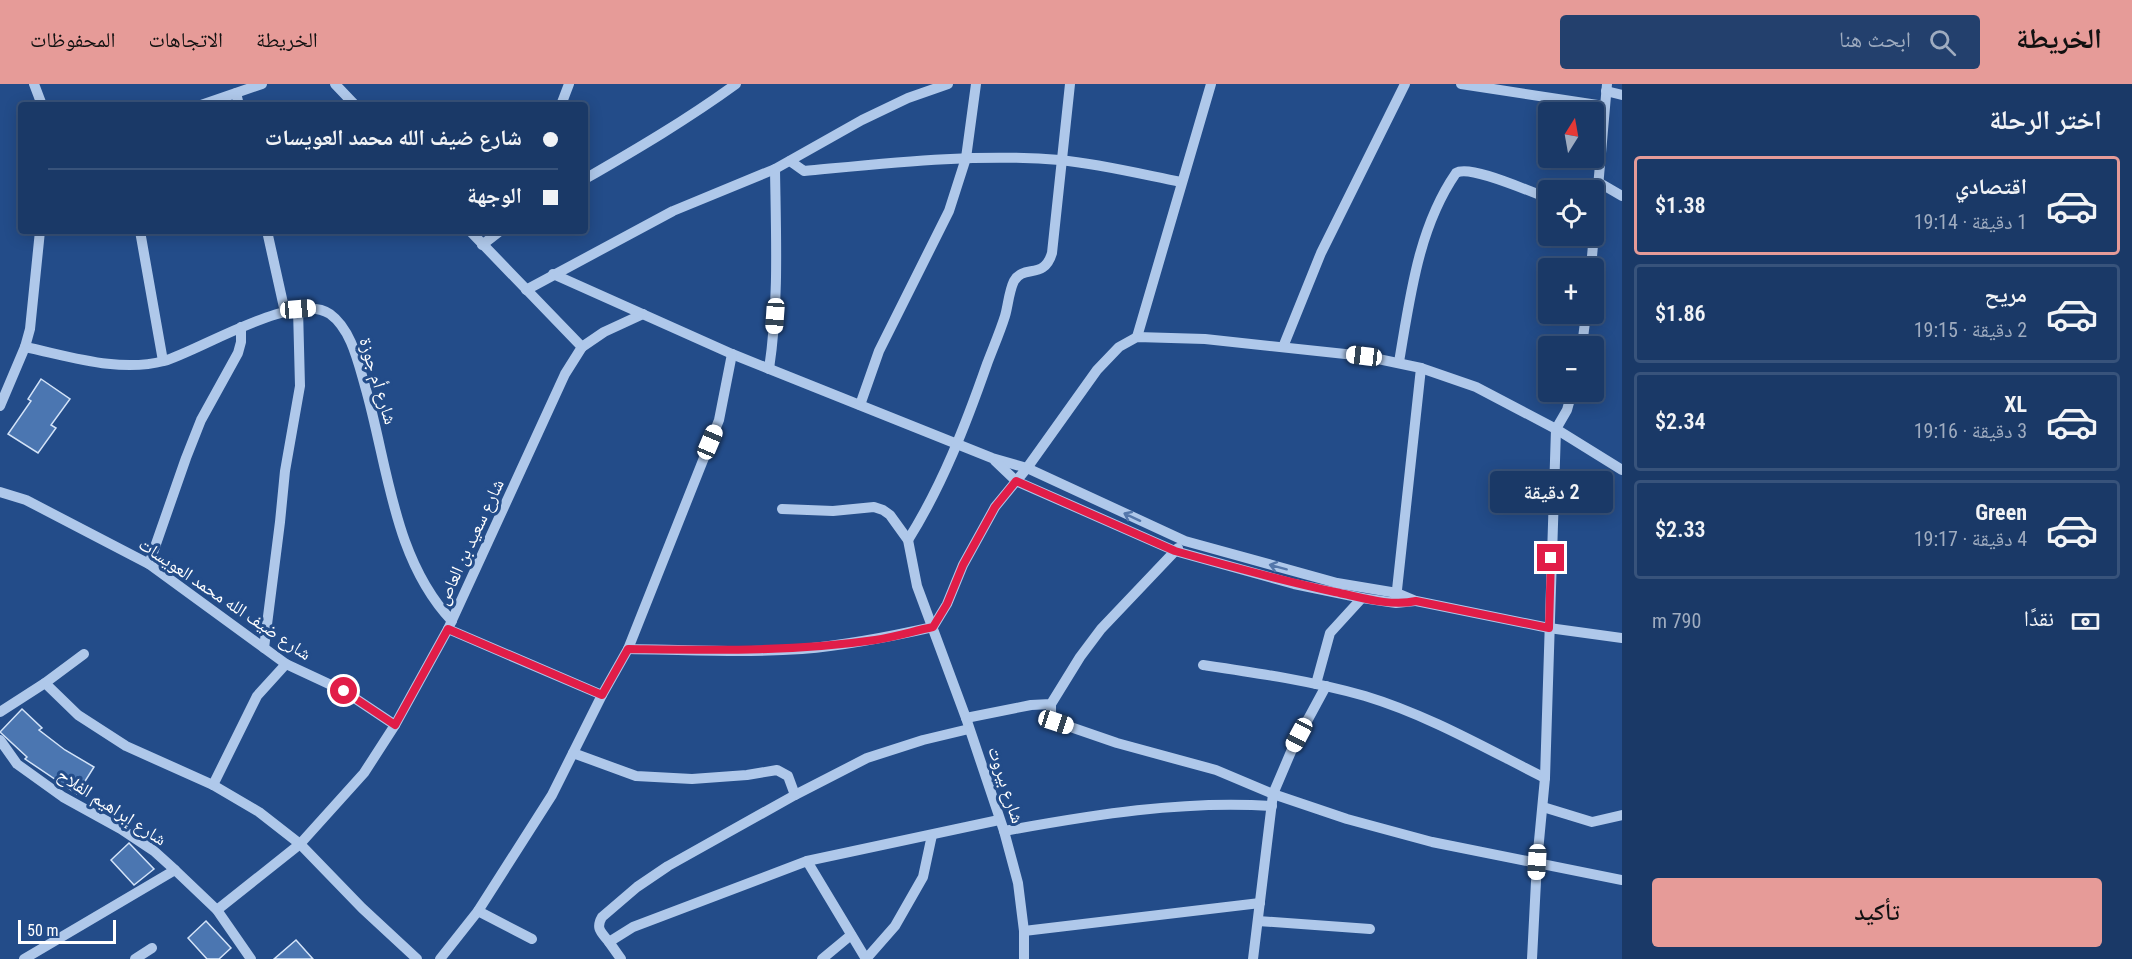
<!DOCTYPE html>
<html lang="ar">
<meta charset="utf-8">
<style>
body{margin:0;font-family:"Roboto Condensed","Noto Naskh Arabic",sans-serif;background:#23406d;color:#f1f3f6;direction:rtl;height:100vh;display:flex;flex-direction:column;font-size:22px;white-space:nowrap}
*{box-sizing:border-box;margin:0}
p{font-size:20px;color:#9facc0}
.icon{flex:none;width:33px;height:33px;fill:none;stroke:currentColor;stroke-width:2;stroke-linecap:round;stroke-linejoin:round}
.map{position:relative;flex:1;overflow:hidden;direction:ltr}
.side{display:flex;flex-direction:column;background:#1a3967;width:510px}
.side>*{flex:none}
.hud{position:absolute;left:18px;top:18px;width:570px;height:132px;border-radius:6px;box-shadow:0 3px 15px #0003,0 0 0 2px #38537b;direction:rtl;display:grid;align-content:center;height:132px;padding:0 30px;background:#1a3967}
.needle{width:39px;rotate:11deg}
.tools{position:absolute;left:1538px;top:18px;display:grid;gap:12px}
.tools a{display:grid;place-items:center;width:66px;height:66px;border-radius:6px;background:#1a3967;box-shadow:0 3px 15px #0003,0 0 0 2px #38537b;font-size:30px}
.scale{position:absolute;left:18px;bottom:15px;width:98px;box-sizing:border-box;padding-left:6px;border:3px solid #fff;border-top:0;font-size:16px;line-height:21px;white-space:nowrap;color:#fff;-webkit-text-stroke:4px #234c89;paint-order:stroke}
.end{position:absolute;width:27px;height:27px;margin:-14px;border:8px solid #e11d48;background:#fff;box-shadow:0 0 0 3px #fff}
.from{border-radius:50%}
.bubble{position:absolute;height:42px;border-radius:6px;background:#1a3967;box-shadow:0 3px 15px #0003,0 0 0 2px #38537b;font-size:20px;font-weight:600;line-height:42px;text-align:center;direction:rtl}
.car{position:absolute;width:18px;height:36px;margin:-18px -9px;border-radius:8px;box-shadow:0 0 4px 2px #0007;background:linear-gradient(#fff 24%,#345 0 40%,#fff 0 76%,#345 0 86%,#fff 0)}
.hud b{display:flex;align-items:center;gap:21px;height:57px;font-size:22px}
.hud b+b{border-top:2px solid #38537b}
.hud i{width:15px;height:15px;background:#f1f3f6}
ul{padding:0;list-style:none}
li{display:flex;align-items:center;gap:18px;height:99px;margin:0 12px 9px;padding:0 18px;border:3px solid #38537b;border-radius:6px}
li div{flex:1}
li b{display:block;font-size:22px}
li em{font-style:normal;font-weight:600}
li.on{border-color:#e69b98}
li>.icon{width:54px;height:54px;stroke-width:1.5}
h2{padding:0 30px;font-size:27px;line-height:72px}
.pay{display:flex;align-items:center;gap:15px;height:66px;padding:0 30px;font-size:22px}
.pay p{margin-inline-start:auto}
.action{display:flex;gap:12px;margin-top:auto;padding:12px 30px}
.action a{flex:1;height:69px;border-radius:6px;background:#e69b98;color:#111;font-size:24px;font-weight:600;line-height:69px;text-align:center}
header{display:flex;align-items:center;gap:36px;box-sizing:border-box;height:84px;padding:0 30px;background:#e69b98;color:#111}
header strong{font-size:28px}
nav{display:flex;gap:33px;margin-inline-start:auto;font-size:21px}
.search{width:420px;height:54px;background:#23406d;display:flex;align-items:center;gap:15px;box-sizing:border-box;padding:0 21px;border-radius:6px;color:#9facc0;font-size:22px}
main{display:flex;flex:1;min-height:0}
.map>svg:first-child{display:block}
.building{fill:#4b76b1;stroke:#d3e3f8;stroke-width:1.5}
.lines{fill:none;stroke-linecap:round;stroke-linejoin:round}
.minor{stroke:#afc8ea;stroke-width:10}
.oneway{stroke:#5477ab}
.route{stroke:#e11d48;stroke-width:8}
.labels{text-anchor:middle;stroke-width:6;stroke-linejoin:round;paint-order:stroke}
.street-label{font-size:18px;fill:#fff;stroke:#234c89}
</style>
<header>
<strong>الخريطة</strong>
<div class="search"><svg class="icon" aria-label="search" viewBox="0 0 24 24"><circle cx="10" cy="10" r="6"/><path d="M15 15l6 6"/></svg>ابحث هنا</div>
<nav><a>الخريطة</a><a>الاتجاهات</a><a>المحفوظات</a></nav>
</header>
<main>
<section class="side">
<h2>اختر الرحلة</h2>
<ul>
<li class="on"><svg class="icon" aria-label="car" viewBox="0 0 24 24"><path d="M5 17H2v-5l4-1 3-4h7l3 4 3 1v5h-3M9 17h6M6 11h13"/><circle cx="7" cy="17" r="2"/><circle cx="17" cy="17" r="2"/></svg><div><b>اقتصادي</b><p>1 دقيقة · 19:14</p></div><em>$1.38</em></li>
<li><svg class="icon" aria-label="car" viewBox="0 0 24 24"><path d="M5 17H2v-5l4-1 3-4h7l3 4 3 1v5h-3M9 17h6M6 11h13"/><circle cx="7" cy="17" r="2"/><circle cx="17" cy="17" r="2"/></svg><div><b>مريح</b><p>2 دقيقة · 19:15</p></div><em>$1.86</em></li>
<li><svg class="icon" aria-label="car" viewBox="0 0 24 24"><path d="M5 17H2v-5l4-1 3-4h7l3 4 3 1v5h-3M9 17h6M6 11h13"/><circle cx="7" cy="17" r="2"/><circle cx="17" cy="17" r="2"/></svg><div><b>XL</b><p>3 دقيقة · 19:16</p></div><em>$2.34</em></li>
<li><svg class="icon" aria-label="car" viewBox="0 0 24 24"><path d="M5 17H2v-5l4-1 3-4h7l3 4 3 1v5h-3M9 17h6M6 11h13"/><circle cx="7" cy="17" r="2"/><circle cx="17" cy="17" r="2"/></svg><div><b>Green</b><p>4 دقيقة · 19:17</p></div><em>$2.33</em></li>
</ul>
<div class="pay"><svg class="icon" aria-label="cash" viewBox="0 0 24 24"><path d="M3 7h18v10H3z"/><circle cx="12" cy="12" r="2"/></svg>نقدًا<p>790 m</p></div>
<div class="action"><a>تأكيد</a></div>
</section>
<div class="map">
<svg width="1622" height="875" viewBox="0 0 1622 875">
<rect width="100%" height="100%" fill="#234c89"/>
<!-- building -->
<g class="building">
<path d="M41,295L70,315L51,341L56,344L38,369L8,350L31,317L28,315Z"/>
<path d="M22,625L42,644L39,646L65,666L94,683L77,710L25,675L27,673L0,648Z"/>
<path d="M129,759L154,785L134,801L111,776Z"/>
<path d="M206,837L231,864L219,875H207L188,854Z"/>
<path d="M296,856L313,875H274Z"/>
</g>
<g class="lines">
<!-- minor -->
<g class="minor">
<path d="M34,0L42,21"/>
<path d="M335,0L355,21"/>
<path d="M1461,0L1604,22"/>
<path d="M1606,7L1622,11"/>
<path d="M236,9L239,21"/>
<path d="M201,21L262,0"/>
<path d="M561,21L569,0"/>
<path d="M790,77L804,87C889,79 975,69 1060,76C1100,80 1141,90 1181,98"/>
<path d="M585,95C637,65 688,35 736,0"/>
<path d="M1598,98L1622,112"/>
<path d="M140,147L163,277"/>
<path d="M267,147L285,228"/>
<path d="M482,161L500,147"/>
<path d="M1591,184L1607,0"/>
<path d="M553,190L732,270L992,374L1027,384L1185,457L1337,499L1397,509L1416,517L1549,544L1622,554"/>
<path d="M526,206L673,127L775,85L862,36L908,14L948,0"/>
<path d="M1137,253L1211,0"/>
<path d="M1582,262L1586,230"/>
<path d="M25,263C69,272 119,289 164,277C201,266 296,206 330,230C351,245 358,278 365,302C388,381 393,475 452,537"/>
<path d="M582,263L604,248L643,230"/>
<path d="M1283,263L1321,169L1405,0"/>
<path d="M1399,278C1410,214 1418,144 1456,89C1470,80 1530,108 1548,114"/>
<path d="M769,285C779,219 776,152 775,85"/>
<path d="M860,321L879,267L949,127L966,74L976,0"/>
<path d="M0,322L25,263L30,245L40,147"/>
<path d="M995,377L1016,397L1175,467L1294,500L1362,514L1396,519L1415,517"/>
<path d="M0,408L26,416L149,480L286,580L344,607L395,641"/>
<path d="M782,425L833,427L874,423L883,426L890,431L908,456L917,502L966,634L1004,747L1018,799L1024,847V875"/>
<path d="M908,456C942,402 966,340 987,280C993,264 1000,248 1005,232C1008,222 1009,207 1014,197C1024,180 1044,196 1052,169L1070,0"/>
<path d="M149,480L186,374L201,336L238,269L241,258V243"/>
<path d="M1396,515L1421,284"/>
<path d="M448,545L602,611"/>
<path d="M264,564L280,438L285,387L300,302L298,225"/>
<path d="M628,565C686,566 744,569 802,565C847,561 889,553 933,543L947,520L963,481L995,423L1027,384L1097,286L1119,263L1137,253L1205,255L1364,272L1421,284L1476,303L1556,345L1622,386"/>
<path d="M1203,581C1257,589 1312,597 1365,612C1428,631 1487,665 1545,694"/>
<path d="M45,599L78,631L126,662L213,701L259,728L300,760L362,824L417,875"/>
<path d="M1316,600L1330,549L1362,514"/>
<path d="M1051,620V630L1056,638L1117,659L1216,686L1273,710L1347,735L1432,758L1622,796"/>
<path d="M0,628L45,599L84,570"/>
<path d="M966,634L1031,621L1051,620L1080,573L1101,545L1178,464"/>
<path d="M0,656L17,680L63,713L121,745L154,767L175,786L217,826L251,875"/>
<path d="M573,669L636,692L692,695L747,691L777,686L788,692L795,711"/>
<path d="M213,701L257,612L286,580"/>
<path d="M1543,723L1592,738L1622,731"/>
<path d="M1004,747C1092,731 1182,716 1272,722"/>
<path d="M807,777L866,875"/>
<path d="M217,826L300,760L364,689L395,641L448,545L565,290L582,263L470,147"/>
<path d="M478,827L532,855"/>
<path d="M1258,837L1370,845"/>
<path d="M1024,847L1260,819"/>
<path d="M609,858C602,849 595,845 602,833L637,803L668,782L795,711L867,674L923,656L969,645"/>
<path d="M24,875L175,786"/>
<path d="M135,875L152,864"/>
<path d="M440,875L478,827L552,711L602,611L628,565L719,336L732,270"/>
<path d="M621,875L609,858L633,843L807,777L999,736"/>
<path d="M822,875L851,851"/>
<path d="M866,875L895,842L923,793L932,751"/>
<path d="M1253,875L1273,710L1293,663L1326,602"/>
<path d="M1532,875L1537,778L1545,694L1556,345L1567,326L1572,308"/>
</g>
</g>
<!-- one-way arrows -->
<defs><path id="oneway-shaft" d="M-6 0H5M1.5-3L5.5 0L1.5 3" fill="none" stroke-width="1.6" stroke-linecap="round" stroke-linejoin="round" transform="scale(1.5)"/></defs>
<g class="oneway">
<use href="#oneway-shaft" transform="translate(1132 433) rotate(-155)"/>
<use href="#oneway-shaft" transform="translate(1278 483) rotate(-165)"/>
</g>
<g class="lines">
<!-- route -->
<path class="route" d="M344,607L395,641L448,545L602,611L628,565C711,566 793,568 875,556C894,553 914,547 933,543L947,520L963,481L995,423L1016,397L1175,467C1228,482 1281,496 1335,508C1360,513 1390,523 1416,517L1549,544L1551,474"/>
</g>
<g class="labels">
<!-- street labels -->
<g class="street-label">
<text transform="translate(378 297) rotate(73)" y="6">شارع أم جوزة</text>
<text transform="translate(470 458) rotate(-65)" y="6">شارع سعيد بن العاص</text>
<text transform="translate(225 515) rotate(34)" y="6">شارع ضيف الله محمد العويسات</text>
<text transform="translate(1006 701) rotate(72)" y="6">شارع بيروت</text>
<text transform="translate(112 723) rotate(33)" y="6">شارع إبراهيم الفلاح</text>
</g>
</g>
</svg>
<div class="tools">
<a><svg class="needle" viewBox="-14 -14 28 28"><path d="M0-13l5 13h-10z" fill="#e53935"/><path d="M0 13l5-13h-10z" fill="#9facc0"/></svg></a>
<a><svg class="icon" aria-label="locate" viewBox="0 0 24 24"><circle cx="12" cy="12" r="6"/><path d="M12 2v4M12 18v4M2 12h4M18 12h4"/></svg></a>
<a>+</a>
<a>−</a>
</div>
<div class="scale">50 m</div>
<i class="end from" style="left:344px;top:607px"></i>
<i class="end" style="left:1551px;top:474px"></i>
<div class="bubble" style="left:1490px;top:387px;width:123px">2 دقيقة</div>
<i class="car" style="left:298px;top:225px;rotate:85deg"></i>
<i class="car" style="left:775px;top:232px;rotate:184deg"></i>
<i class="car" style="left:1364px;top:272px;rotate:277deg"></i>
<i class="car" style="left:710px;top:358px;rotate:23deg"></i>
<i class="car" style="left:1056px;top:638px;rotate:108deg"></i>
<i class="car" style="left:1299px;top:651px;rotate:208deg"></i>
<i class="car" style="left:1537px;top:778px;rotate:183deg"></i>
<div class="hud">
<b><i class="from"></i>شارع ضيف الله محمد العويسات</b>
<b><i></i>الوجهة</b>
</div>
</div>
</main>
